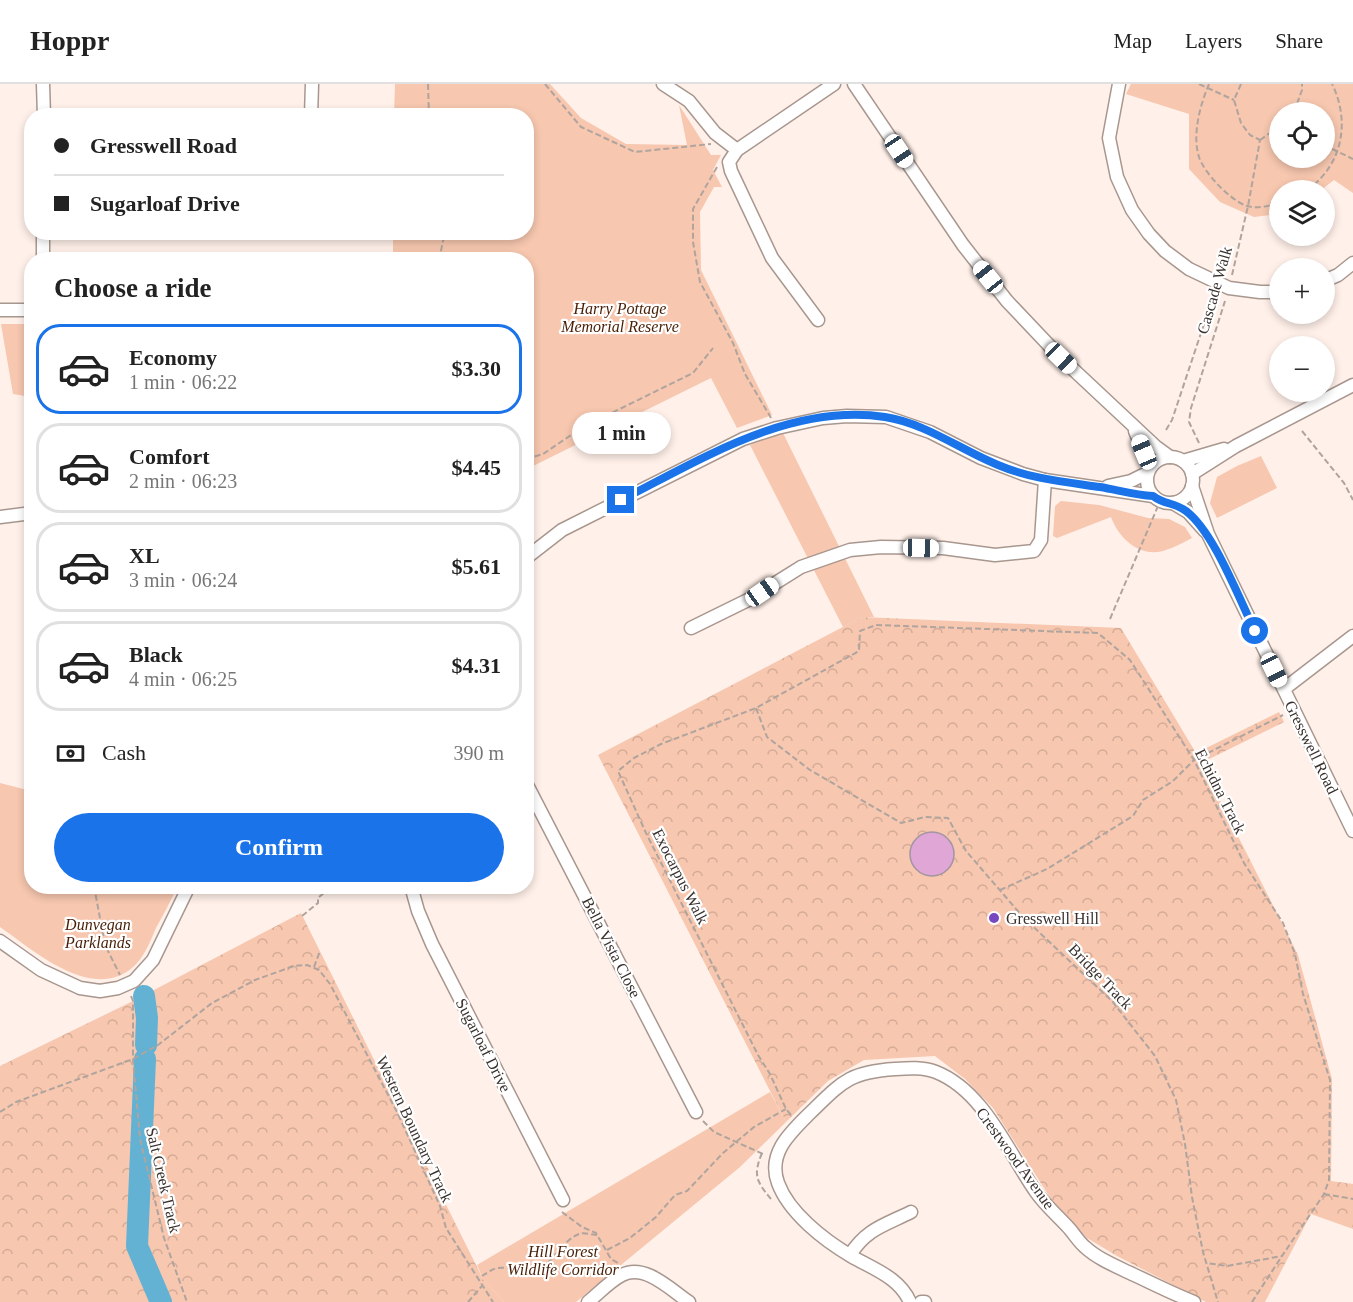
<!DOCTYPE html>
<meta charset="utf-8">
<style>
body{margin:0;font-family:Georgia,serif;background:#f2f2f2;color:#222;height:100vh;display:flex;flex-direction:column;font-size:22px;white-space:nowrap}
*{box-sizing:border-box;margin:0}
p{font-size:20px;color:#767676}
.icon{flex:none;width:33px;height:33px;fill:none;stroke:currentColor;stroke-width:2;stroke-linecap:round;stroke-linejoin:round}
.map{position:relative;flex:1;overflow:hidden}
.details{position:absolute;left:24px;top:168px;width:510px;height:642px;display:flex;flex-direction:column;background:#fff;border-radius:24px;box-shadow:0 3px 9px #0003}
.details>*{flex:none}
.hud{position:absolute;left:24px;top:24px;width:510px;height:132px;border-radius:24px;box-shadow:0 3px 9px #0003;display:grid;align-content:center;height:132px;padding:0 30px;background:#fff}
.buttons{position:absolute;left:1269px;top:18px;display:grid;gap:12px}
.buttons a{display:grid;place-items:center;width:66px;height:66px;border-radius:50%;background:#fff;box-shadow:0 3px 9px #0003;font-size:30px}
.end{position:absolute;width:27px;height:27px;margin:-14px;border:8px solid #1a73e8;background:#fff;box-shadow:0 0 0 3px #fff}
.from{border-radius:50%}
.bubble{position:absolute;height:42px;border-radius:21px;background:#fff;box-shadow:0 3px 9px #0003;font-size:20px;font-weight:700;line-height:42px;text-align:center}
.car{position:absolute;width:18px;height:36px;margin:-18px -9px;border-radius:8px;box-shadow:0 0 4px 2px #0007;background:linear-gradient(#fff 24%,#345 0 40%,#fff 0 76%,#345 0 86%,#fff 0)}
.hud b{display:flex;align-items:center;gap:21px;height:57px;font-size:22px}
.hud b+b{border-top:2px solid #e0e0e0}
.hud i{width:15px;height:15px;background:#222}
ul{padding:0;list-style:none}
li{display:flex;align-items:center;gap:18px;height:90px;margin:0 12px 9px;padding:0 18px;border:3px solid #e0e0e0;border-radius:24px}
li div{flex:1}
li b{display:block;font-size:22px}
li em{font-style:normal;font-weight:700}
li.selected{border-color:#1a73e8}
li>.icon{width:54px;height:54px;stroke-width:1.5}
h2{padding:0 30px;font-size:27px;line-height:72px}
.pay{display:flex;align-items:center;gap:15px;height:66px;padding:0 30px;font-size:22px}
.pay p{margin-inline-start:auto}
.cta{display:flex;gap:12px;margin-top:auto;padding:12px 30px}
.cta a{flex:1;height:69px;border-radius:36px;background:#1a73e8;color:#fff;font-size:24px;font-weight:700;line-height:69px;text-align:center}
header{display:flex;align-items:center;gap:36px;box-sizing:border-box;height:84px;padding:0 30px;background:#fff;border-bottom:2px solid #e0e0e0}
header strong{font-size:28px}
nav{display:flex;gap:33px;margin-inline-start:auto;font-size:21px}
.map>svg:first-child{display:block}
.forest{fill:url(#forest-crowns)}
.green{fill:#f7c7af;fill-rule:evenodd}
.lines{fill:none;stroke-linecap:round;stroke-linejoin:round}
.river{stroke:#63b2d4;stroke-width:22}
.building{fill:#dfa6d6;stroke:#a395a1;stroke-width:1.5}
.minor-casing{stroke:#a8978f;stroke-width:15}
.path{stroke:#b0a49e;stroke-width:2;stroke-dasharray:6 3;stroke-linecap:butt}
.minor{stroke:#fff;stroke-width:12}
.route{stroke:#1a73e8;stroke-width:8}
.poi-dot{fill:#7748c0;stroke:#fff;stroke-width:2}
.labels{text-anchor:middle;stroke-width:4.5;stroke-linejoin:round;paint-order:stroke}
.street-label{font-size:16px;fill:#38312e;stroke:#fff}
.park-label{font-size:16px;font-style:italic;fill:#481e05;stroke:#fff}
.poi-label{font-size:16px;fill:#38312e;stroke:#fff;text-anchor:start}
</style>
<header>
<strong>Hoppr</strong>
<nav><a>Map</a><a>Layers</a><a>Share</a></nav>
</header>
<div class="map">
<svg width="1353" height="1218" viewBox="0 0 1353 1218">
<defs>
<pattern id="forest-crowns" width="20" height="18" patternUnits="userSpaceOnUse" patternTransform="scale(1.5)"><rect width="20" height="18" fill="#f7c7af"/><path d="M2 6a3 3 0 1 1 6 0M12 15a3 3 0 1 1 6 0" fill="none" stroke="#d4ab97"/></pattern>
</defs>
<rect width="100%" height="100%" fill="#fff0e9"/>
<!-- forest -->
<g class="forest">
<path d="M862,533L1121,544L1196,669L1279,628L1284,638L1201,679L1298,871L1332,995L1331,1097L1353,1100V1145L1311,1130L1265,1218H1206L1117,1172L1087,1154L1056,1123L993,1024L965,995L935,972L864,976L828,997L786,1038L598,671Z"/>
<path d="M301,829L483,1195L504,1218H0V982L133,917Z"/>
</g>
<!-- green -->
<g class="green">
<path d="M395,0H550L581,34L626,60L687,61L679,21L711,71H721L713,86L722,103H714L700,128L701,186L772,331L737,344L711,294L527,385L526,176L393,175V149L526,148V32L394,31Z"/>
<path d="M1131,0H1353V109L1334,96L1321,106H1280L1279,130L1254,133L1220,118L1189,85V30L1126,10ZM1324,28V74H1280V28Z"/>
<path d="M1,240H31V417L24,361L25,312L13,310Z"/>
<path d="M782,347L874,533H862L843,543L750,361Z"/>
<path d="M1261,372L1277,404L1217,434L1210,419L1217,393L1237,382Z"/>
<path d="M1061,417L1099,421L1148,434L1169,435L1185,443L1192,454C1184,458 1175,463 1166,466C1141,475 1119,455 1111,433L1057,454L1053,452L1055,422Z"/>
<path d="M0,699L31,707L32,802L177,803C171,817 163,831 156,844C150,858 144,874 132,884C91,918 33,866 0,843Z"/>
<path d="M770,1008L786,1038L740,1083L576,1218H504L483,1195L477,1181Z"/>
</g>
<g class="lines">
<!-- river -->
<g class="river">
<path d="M144,912L147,934L146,961"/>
<path d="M145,975L137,1162L161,1218"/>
</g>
</g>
<!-- building -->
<circle class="building" cx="932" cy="770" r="22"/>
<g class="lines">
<defs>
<g id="minor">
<path d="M43,0L44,32"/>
<path d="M663,0L689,17L715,49L737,66"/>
<path d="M854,0L963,161L1007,217L1061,274L1155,362L1170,373"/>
<path d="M1119,0L1109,54L1117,93L1132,126L1149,150L1165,167L1189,185L1229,204L1260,208H1280"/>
<path d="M311,32L312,0"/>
<path d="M43,176V148"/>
<path d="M1324,197L1338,191L1353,179"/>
<path d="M0,226H32"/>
<path d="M818,236L772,174L731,87L729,78L737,66L834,0"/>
<path d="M1135,347L1150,383"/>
<circle cx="1170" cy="396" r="23"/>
<path d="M1183,377L1224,365"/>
<path d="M1192,390L1236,362L1353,301"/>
<path d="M1108,402L1131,397L1147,389"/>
<path d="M1192,402L1208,450L1353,747"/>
<path d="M1173,419L1188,428L1205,447"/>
<path d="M0,433L32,429"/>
<path d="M526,474L562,446L743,355L777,344L823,334L847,332L886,333L930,348L981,374L1023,390L1045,396L1153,412"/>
<path d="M691,544L750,515L801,483L850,466L881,463L943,464L995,471L1034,467L1041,456L1045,396"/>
<path d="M1284,605L1353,552"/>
<path d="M526,699L696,1028"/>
<path d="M411,802L418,827L432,860L563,1116"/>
<path d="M0,857L41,886L80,904L100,907L118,904L134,897L153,876L189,802"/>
<path d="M850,1171C866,1145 885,1141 911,1128"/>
<path d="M588,1218C599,1209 610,1197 622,1191C645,1179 671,1206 689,1218"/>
<path d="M910,1218C899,1193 873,1185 851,1172C824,1156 789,1129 778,1099C767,1069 791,1048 810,1029C842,998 849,988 895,985C909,984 923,983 936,988C984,1007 1008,1068 1036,1108C1045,1121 1057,1131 1067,1142C1073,1148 1078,1157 1085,1163C1097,1174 1113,1181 1128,1188C1150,1198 1171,1209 1194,1218"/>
<path d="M921,1218H925"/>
</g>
</defs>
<!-- minor casing -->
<use href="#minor" class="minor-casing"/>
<!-- path -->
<g class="path">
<path d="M428,0L429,32"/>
<path d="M545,0L581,43L635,68L711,60"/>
<path d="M1199,0L1234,16"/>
<path d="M1209,0C1200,21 1192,51 1199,73C1204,89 1231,117 1247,122C1257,125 1270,122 1280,119"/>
<path d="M1241,0L1234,16L1241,39L1250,51L1260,56"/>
<path d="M1294,28L1302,6V0"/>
<path d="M1260,56L1280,42"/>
<path d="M1324,61L1353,75"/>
<path d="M717,83L693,125V158L700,198L733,259L745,290L771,334"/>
<path d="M1307,106C1342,82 1351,38 1332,0"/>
<path d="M439,176L445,148"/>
<path d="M1232,191L1248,122L1260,56"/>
<path d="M1166,346L1172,336L1214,210"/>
<path d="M1302,347L1344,399L1353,416"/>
<path d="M1199,359L1189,338L1191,324L1225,217"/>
<path d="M526,375L543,370L583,343L693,289L713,264"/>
<path d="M1110,535L1158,422"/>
<path d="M756,624L767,653L810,686L901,739L925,733L948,734L966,767L1023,833L1112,917L1155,972L1176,1016L1185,1060L1192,1113L1203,1168L1218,1218"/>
<path d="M94,802L105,861L120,891"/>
<path d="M1000,806L1047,785L1133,732L1143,716L1173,697L1194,676L1283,631"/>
<path d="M302,832L318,819V814L332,802"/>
<path d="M314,883L320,867"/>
<path d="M131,912L133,917V975L140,1055L164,1154L187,1218"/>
<path d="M0,1028L16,1018L133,975L158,961L212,919L255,896L294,882L307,881L319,886L330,900L397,1028L440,1122L446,1144L493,1218"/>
<path d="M791,1031L786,1025L770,990L758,971L646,749L618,687L634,674L661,660L756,624L859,567L860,547L876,541L1098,549L1130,576L1194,676L1244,779L1283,839L1295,870L1303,910L1330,996L1329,1096L1324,1110L1282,1172L1227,1182L1207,1179"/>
<path d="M703,1037L714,1048L763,1070"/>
<path d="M762,1069C753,1091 756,1097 771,1115"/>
<path d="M1324,1110L1353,1115"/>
<path d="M562,1128L582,1143L596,1149L611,1175L618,1179"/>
<path d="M607,1166L630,1154L656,1133L675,1111L687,1107L723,1069L754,1043L786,1025"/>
<path d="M482,1192C487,1189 493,1184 499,1184C512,1182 522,1192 536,1187C553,1180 561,1157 579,1150C584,1148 592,1151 597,1151"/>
<path d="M468,1218L482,1202"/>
<path d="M1252,1218L1282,1172"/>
</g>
<!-- minor -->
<use href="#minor" class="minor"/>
</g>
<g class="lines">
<!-- route -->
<path class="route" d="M621,416C702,375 790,319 885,333C925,339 961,366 998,381C1031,395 1065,398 1100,403C1118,406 1135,411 1153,412C1165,421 1174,418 1186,427C1214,448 1239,515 1255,547"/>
</g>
<!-- markers -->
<circle class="poi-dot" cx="994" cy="834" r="6"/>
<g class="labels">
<!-- street labels -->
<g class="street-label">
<text transform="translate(1214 206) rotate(-74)" y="6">Cascade Walk</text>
<text transform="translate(1312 663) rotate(64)" y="6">Gresswell Road</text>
<text transform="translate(1221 707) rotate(63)" y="6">Echidna Track</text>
<text transform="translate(681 792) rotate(63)" y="6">Exocarpus Walk</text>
<text transform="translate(612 863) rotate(63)" y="6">Bella Vista Close</text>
<text transform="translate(1101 892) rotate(46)" y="6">Bridge Track</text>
<text transform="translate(484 961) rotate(63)" y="6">Sugarloaf Drive</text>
<text transform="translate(415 1045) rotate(65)" y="6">Western Boundary Track</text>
<text transform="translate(1016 1074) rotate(54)" y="6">Crestwood Avenue</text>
<text transform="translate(164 1096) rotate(77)" y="6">Salt Creek Track</text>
</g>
<!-- park labels -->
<g class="park-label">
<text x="620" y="230">Harry Pottage<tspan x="620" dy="18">Memorial Reserve</tspan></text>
<text x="98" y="846">Dunvegan<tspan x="98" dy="18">Parklands</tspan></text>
<text x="563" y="1173">Hill Forest<tspan x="563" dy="18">Wildlife Corridor</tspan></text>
</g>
<!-- poi labels -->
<g class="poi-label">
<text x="1006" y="840">Gresswell Hill</text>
</g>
</g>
</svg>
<div class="buttons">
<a><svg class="icon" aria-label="locate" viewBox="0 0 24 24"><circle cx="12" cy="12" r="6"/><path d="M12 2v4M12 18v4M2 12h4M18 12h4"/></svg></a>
<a><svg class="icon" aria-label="layers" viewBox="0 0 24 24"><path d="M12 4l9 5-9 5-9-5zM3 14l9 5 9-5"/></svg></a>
<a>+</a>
<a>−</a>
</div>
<i class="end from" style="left:1255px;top:547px"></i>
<i class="end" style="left:621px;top:416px"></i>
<div class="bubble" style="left:572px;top:328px;width:99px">1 min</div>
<i class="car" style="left:899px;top:67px;rotate:146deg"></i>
<i class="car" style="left:988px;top:193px;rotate:321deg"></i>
<i class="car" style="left:1061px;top:274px;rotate:134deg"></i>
<i class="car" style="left:1144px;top:368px;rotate:337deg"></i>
<i class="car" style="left:921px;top:464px;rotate:91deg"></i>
<i class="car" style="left:762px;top:508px;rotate:55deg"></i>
<i class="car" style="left:1274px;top:586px;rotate:154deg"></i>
<div class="hud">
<b><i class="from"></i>Gresswell Road</b>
<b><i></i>Sugarloaf Drive</b>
</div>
<section class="details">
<h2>Choose a ride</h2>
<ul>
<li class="selected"><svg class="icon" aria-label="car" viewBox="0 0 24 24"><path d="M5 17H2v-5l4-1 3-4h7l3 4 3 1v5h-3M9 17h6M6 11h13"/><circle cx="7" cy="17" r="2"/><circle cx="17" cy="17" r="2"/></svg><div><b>Economy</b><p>1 min · 06:22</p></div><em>$3.30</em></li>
<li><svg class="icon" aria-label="car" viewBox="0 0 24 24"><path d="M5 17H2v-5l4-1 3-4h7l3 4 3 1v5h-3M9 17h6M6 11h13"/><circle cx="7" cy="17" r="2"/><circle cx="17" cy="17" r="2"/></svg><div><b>Comfort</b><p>2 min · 06:23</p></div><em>$4.45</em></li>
<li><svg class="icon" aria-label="car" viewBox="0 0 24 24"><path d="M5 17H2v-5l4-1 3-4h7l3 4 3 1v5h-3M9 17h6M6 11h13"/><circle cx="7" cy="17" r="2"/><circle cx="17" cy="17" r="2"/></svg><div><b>XL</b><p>3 min · 06:24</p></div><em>$5.61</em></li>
<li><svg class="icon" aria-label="car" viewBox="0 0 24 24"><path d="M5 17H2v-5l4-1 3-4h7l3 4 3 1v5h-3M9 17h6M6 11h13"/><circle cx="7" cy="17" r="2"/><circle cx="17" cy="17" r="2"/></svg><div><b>Black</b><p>4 min · 06:25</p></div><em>$4.31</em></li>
</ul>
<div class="pay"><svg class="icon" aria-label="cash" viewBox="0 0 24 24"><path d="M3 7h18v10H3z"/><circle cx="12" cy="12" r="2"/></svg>Cash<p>390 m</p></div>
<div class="cta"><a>Confirm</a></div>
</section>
</div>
